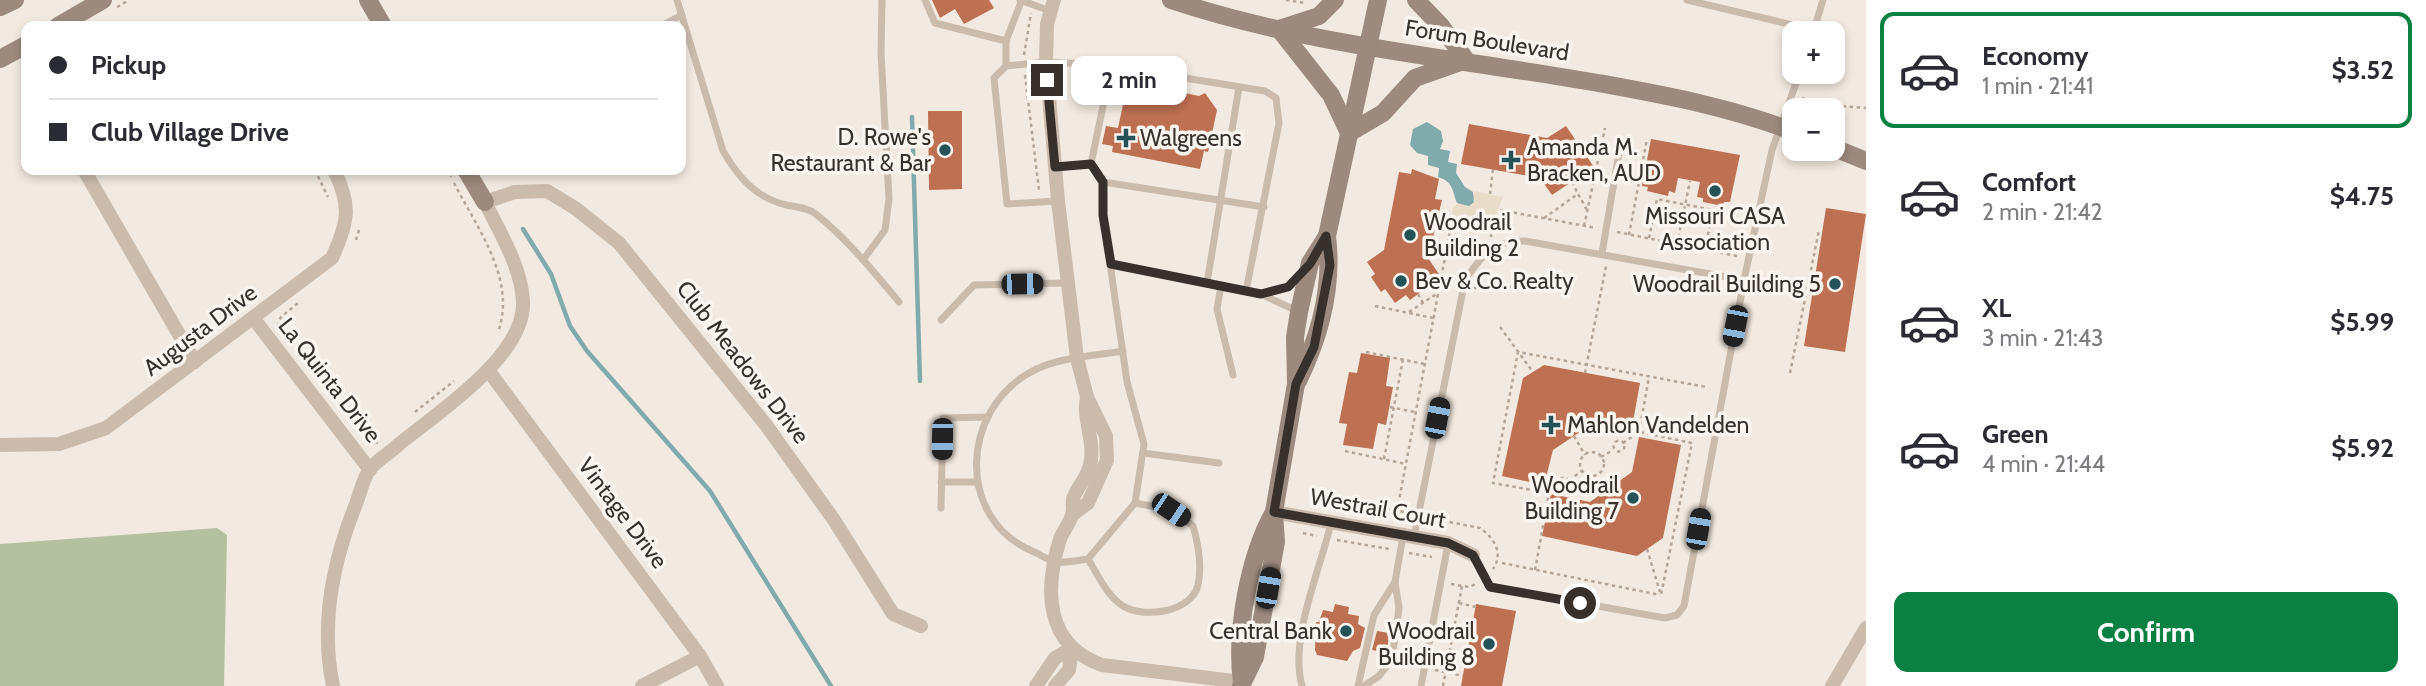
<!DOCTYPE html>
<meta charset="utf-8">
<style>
body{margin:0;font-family:Cabin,sans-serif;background:#f2f2f3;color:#2b2b33;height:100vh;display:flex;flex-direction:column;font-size:26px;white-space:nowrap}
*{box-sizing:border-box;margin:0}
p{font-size:23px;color:#7c7c81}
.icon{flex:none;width:38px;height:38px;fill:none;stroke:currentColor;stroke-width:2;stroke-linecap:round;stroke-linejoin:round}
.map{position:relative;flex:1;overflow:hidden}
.sheet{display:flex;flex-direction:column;background:#fff;width:560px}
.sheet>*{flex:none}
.hud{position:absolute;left:21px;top:21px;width:665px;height:154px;border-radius:14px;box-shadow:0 4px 10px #0003;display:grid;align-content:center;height:154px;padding:0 28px;background:#fff}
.tools{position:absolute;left:1782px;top:21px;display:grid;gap:14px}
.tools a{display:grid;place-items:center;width:63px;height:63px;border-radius:14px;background:#fff;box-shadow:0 4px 10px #0003;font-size:35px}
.end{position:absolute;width:32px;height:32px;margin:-16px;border:9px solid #38302b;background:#fff;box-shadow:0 0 0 4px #fff}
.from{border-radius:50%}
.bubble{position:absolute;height:49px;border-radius:14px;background:#fff;box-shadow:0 4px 10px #0003;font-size:23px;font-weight:800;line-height:49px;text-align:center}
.car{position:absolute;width:21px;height:42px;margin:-21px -10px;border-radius:9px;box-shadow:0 0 5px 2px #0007;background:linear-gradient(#222 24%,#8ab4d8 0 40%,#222 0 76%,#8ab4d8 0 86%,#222 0)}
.hud b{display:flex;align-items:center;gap:24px;height:66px;font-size:26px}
.hud b+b{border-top:2px solid #e1e1e2}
.hud i{width:18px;height:18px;background:#2b2b33}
ul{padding:12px 0 0;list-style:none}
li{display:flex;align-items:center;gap:21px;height:116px;margin:0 14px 10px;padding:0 14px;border:4px solid transparent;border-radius:14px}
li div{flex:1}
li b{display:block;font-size:26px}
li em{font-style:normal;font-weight:800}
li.selected{border-color:#0b8043}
li>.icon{width:63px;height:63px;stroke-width:1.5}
.action{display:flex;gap:14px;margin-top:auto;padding:14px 28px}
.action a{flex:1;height:80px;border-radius:14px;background:#0b8043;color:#fff;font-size:28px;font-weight:800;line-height:80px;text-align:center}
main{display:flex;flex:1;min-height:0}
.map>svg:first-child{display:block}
.green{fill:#b5c0a1}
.plaza{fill:#e9dcc8}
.water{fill:#81aaad}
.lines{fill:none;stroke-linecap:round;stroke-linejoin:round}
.stream{stroke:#81aaad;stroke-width:4.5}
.building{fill:#be7052}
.path{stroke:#b5a597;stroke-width:2.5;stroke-dasharray:3.5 3.5;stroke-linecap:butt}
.lane{stroke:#cabbad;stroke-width:7}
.street{stroke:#cabbad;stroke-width:14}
.secondary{stroke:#9d8a7e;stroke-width:18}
.route{stroke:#38302b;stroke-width:9}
.poi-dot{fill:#235258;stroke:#f9f4ed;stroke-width:2.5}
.labels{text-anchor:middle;stroke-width:7;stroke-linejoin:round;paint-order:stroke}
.street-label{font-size:23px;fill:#38302b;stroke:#f9f4ed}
.poi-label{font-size:23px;fill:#38302b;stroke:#f9f4ed;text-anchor:end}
</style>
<main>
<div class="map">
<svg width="1866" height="686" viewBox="0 0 1866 686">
<rect width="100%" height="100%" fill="#f2eae0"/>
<!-- green -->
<path class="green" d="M217,528L227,535L224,686H0V544Z"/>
<!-- plaza -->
<path class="plaza" d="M1475,191L1503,197L1492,224L1477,234L1449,230L1453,207L1474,195Z"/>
<!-- water -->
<path class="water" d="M1427,122L1441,131L1443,141L1440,149L1450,151L1448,162L1457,164L1456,173L1465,187L1473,192L1474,202L1469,206L1457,203C1452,191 1454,182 1438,177L1439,168L1428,165V156L1417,153L1410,145L1413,129Z"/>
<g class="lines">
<!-- stream -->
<g class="stream">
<path d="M912,117L920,381"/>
<path d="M523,229L551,274L570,326L587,351L710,491L831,686"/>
</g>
</g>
<!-- building -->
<g class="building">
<path d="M932,0H989L994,8L964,24L955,9L940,18Z"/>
<path d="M1127,86L1165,94L1166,89L1199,96L1205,93L1217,110L1208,152L1204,151L1200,169L1112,152L1113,146L1102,144L1106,126L1118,128Z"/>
<path d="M928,111H962V189L929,190Z"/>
<path d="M1469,124L1547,138L1566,126L1594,167L1552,195L1540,178L1461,164Z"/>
<path d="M1651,139L1740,155L1730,202H1724L1723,206L1703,202V198L1697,197L1700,182L1678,178L1675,193L1669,191L1668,196L1647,191L1648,187L1642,186Z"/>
<path d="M1412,169L1439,179L1435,199L1442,200L1428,258L1441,277L1410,300L1406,295L1395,303L1385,289L1381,292L1371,277L1375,274L1367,262L1384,250L1399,172L1411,174Z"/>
<path d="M1826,208L1866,214L1845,352L1804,346Z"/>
<path d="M1361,353L1390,358L1386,386L1393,387L1386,425L1378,423L1373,449L1343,445L1347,424L1339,423L1349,372L1357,373Z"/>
<path d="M1544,365L1640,383L1632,427L1598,420L1553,450L1544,485L1502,476L1523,378Z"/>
<path d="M1639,437L1681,445L1663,538L1637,556L1542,536L1551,494L1590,502L1632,472Z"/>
<path d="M1335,604L1349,607L1348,614L1359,616L1358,624L1365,628L1360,648L1353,651L1347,661L1317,655L1315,650L1316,622H1319L1323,610L1333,612Z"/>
<path d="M1476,604L1516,611L1502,686H1461Z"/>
<path d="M1377,631L1389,633L1387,653L1372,650Z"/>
</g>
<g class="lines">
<!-- path -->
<g class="path">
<path d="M1286,0L1305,3"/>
<path d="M117,7L129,0"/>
<path d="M1024,55L1031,13"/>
<path d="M1025,75L1039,190"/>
<path d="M1802,98L1816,104L1866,108"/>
<path d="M315,170L328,197"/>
<path d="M447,170L451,177"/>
<path d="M1572,182L1578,194"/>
<path d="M454,183C477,228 517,280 498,332"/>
<path d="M1490,194L1493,169"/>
<path d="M1500,210L1596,228"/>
<path d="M1439,214L1451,216"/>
<path d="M1544,218L1578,194L1587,210"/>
<path d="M1584,226L1605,128"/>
<path d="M1486,229L1492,237"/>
<path d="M1617,232L1737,256"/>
<path d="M1629,235L1647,139"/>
<path d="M1649,238L1657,199L1713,210L1705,249"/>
<path d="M356,240L360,227"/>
<path d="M1677,244L1690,181"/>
<path d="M1474,288L1527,286"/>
<path d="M1418,294L1423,303"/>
<path d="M1375,306L1433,318"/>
<path d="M1409,312L1438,293"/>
<path d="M277,326L281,317L298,303"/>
<path d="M1500,327L1533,372"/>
<path d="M1366,352L1424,364"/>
<path d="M1585,373L1606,266"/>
<path d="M1790,373L1819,230"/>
<path d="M333,397L368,441L378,443"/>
<path d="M1390,407L1415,412"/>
<path d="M415,412L454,381"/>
<path d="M1639,432L1649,377"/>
<path d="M1574,436L1585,455"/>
<circle cx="1619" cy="446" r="5.5"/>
<path d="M1623,443L1639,432L1692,443L1661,595"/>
<path d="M1345,451L1406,464"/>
<circle cx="1592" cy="464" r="12"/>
<path d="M1601,457L1613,450"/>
<path d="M1384,459L1403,359"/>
<circle cx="1564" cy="483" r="5.5"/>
<path d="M1569,480L1582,471"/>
<path d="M1311,494L1409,513"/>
<path d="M1397,511L1450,231"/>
<path d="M1429,518L1480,528C1494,538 1504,553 1493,569"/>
<path d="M1303,533L1317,536"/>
<path d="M1337,540L1389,549"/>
<path d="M1647,549L1660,592"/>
<path d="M1409,553L1432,557"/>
<path d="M1502,563L1660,595"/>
<path d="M1535,570L1549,493L1493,483L1518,352L1706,387"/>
<path d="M1451,584L1469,587L1478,583"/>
<path d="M1459,603L1476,607"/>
<path d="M1435,670L1463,676"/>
<path d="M1443,686L1462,586"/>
</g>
<!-- lane -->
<g class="lane">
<path d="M677,0L723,151C739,178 755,197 786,205C796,207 810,208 817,215C848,240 874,272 899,302"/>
<path d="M925,0L935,23L1006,41L1021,2"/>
<path d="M1020,0L1050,11"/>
<path d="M1687,0L1814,30L1813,33"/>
<path d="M661,26L682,15"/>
<path d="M1814,30L1823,0"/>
<path d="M1006,41V66"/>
<path d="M1105,65L1265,91L1276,98L1279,123L1246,291"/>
<path d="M1091,164L1103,182V215L1127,382L1144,444L1135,503L1088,559C1079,560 1066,563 1056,562C1048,560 1039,554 1032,551C956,518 961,412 1029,373C1055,357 1094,356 1123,351"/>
<path d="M1055,167L1091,164L1109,77L1105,65L1046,62L1006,66L994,78L1007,204L1058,201"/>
<path d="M1103,182L1264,207"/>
<path d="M1602,253L1621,141"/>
<path d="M863,260L885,230L889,199L881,53L882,0"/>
<path d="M1111,264L1261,294L1299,312"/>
<path d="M1744,280L1772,150L1800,72"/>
<path d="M1207,283L1239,87"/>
<path d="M1221,286L1217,309L1233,375"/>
<path d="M1262,294L1288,287L1304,269"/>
<path d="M941,320L974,285L1068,283"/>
<path d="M1143,453L1219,463"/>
<path d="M941,482H977"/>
<path d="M941,508L943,418L987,417"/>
<path d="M1414,537L1465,280C1482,255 1493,240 1525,241L1744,280L1684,606L1677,615L1665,618L1490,587L1473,555"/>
<path d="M1088,559C1098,575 1107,596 1123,606C1144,619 1192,612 1198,585C1202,566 1198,543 1193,526L1171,510L1135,503"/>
<path d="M1302,686C1289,638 1320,571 1331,523"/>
<path d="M1358,686L1374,615L1395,582"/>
<path d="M1364,686L1379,676L1392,659L1399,608L1395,582L1403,536"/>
<path d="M1421,686L1448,544"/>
</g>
<!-- street -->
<g class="street">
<path d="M1054,0L1047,24L1046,62L1058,201L1077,358L1087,397L1106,436L1107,460L1088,503L1072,515"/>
<path d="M84,170L195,362"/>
<path d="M254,319L370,470"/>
<path d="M488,370L700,656L717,686"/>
<path d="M1087,397C1082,420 1096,442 1090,465C1087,478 1077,487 1073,499C1072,504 1074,510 1072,515C1070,523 1063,531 1060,539C1044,590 1045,645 1102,665L1242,682"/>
<path d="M0,445L59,444L106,428L332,258C348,223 352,206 334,170"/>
<path d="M1274,512L1448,543L1473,555"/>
<path d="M333,686C320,624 333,561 356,504C360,494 363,478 370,469C377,460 390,453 398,445C437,413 526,356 523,301C521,266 500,233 485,202L515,192L547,191L575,208L619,243L766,425L834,520L893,614L921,626"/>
<path d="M642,686L700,656"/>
<path d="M1036,686L1055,658L1072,648"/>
<path d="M1055,686L1069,670L1072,648"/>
<path d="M1832,686L1866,628"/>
</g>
<!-- secondary -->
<g class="secondary">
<path d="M368,0L383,26"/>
<path d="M1171,0C1309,46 1456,58 1598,83C1664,95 1731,107 1794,132"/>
<path d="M1335,0L1319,16L1279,29L1331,95L1349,133L1383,113L1415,78L1466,60L1441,26L1416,0"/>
<path d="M0,7L15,0"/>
<path d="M58,26L103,0"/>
<path d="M0,59L26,45"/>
<path d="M1832,147L1866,161"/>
<path d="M466,170L485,202"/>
<path d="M1298,381C1320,336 1333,285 1327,236"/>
<path d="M1242,682C1235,632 1249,556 1274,512"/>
<path d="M1241,686L1255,657L1276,542L1274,512L1296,384L1295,337L1299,312L1310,263L1327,236L1378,0"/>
</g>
</g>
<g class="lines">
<!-- route -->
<path class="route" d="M1047,80L1055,167L1091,164L1103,182V215L1111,264L1261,294L1288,287L1310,264L1326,236L1330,265L1314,347L1296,384L1274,512L1448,543L1473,555L1490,587L1580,603"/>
</g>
<!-- markers -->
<g class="poi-dot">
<path d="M1122.5 127.5h7v7h7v7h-7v7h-7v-7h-7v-7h7z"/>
<circle cx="945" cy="150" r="7"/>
<path d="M1507.5 149.5h7v7h7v7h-7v7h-7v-7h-7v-7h7z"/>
<circle cx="1715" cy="191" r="7"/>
<circle cx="1410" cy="235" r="7"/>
<circle cx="1401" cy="281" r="7"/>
<circle cx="1835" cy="284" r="7"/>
<path d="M1547.5 414.5h7v7h7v7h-7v7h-7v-7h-7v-7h7z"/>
<circle cx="1633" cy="498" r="7"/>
<circle cx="1346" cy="631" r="7"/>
<circle cx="1489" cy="644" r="7"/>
</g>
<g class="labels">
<!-- street labels -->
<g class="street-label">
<text transform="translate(1487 40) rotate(9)" y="8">Forum Boulevard</text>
<text transform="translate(200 330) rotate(-37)" y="8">Augusta Drive</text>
<text transform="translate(743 362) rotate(52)" y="8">Club Meadows Drive</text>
<text transform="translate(330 380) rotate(52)" y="8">La Quinta Drive</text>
<text transform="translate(1378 508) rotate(10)" y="8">Westrail Court</text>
<text transform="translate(623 513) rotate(53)" y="8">Vintage Drive</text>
</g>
<!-- poi labels -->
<g class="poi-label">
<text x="931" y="145">D. Rowe's<tspan x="931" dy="26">Restaurant &amp; Bar</tspan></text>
<text x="1140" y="146" text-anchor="start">Walgreens</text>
<text x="1527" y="155" text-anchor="start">Amanda M.<tspan x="1527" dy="26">Bracken, AUD</tspan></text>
<text x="1715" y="224" text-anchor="middle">Missouri CASA<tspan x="1715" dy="26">Association</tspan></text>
<text x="1424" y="230" text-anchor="start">Woodrail<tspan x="1424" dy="26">Building 2</tspan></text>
<text x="1415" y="289" text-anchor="start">Bev &amp; Co. Realty</text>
<text x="1821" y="292">Woodrail Building 5</text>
<text x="1567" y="433" text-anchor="start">Mahlon Vandelden</text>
<text x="1619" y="493">Woodrail<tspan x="1619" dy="26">Building 7</tspan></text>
<text x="1332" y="639">Central Bank</text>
<text x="1475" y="639">Woodrail<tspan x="1475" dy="26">Building 8</tspan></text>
</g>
</g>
</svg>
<div class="tools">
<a>+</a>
<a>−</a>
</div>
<i class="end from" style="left:1580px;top:603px"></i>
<i class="end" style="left:1047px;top:80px"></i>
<div class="bubble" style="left:1071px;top:56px;width:116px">2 min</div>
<i class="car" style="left:1022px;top:284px;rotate:89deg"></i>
<i class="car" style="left:1735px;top:326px;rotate:191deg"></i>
<i class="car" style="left:1437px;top:418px;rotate:11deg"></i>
<i class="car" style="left:942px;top:439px;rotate:181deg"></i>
<i class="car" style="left:1171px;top:510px;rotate:124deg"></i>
<i class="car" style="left:1698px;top:529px;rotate:10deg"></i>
<i class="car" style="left:1268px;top:588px;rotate:10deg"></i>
<div class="hud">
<b><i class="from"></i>Pickup</b>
<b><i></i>Club Village Drive</b>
</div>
</div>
<section class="sheet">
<ul>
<li class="selected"><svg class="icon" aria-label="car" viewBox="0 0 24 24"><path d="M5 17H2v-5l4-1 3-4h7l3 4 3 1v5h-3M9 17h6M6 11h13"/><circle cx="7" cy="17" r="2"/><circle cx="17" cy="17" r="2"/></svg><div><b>Economy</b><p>1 min · 21:41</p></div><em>$3.52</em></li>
<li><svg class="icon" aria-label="car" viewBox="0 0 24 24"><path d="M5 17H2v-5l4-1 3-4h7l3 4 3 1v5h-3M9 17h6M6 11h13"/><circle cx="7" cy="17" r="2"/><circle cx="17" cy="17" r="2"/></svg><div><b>Comfort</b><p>2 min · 21:42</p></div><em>$4.75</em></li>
<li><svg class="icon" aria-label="car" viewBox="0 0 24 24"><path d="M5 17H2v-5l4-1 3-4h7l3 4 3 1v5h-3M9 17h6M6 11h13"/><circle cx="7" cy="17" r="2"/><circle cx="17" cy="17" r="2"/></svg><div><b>XL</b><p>3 min · 21:43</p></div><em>$5.99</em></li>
<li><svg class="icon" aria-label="car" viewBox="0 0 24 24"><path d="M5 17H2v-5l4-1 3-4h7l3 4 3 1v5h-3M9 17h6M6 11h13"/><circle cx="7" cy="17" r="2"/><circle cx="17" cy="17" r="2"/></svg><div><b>Green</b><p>4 min · 21:44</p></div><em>$5.92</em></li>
</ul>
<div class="action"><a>Confirm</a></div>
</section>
</main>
